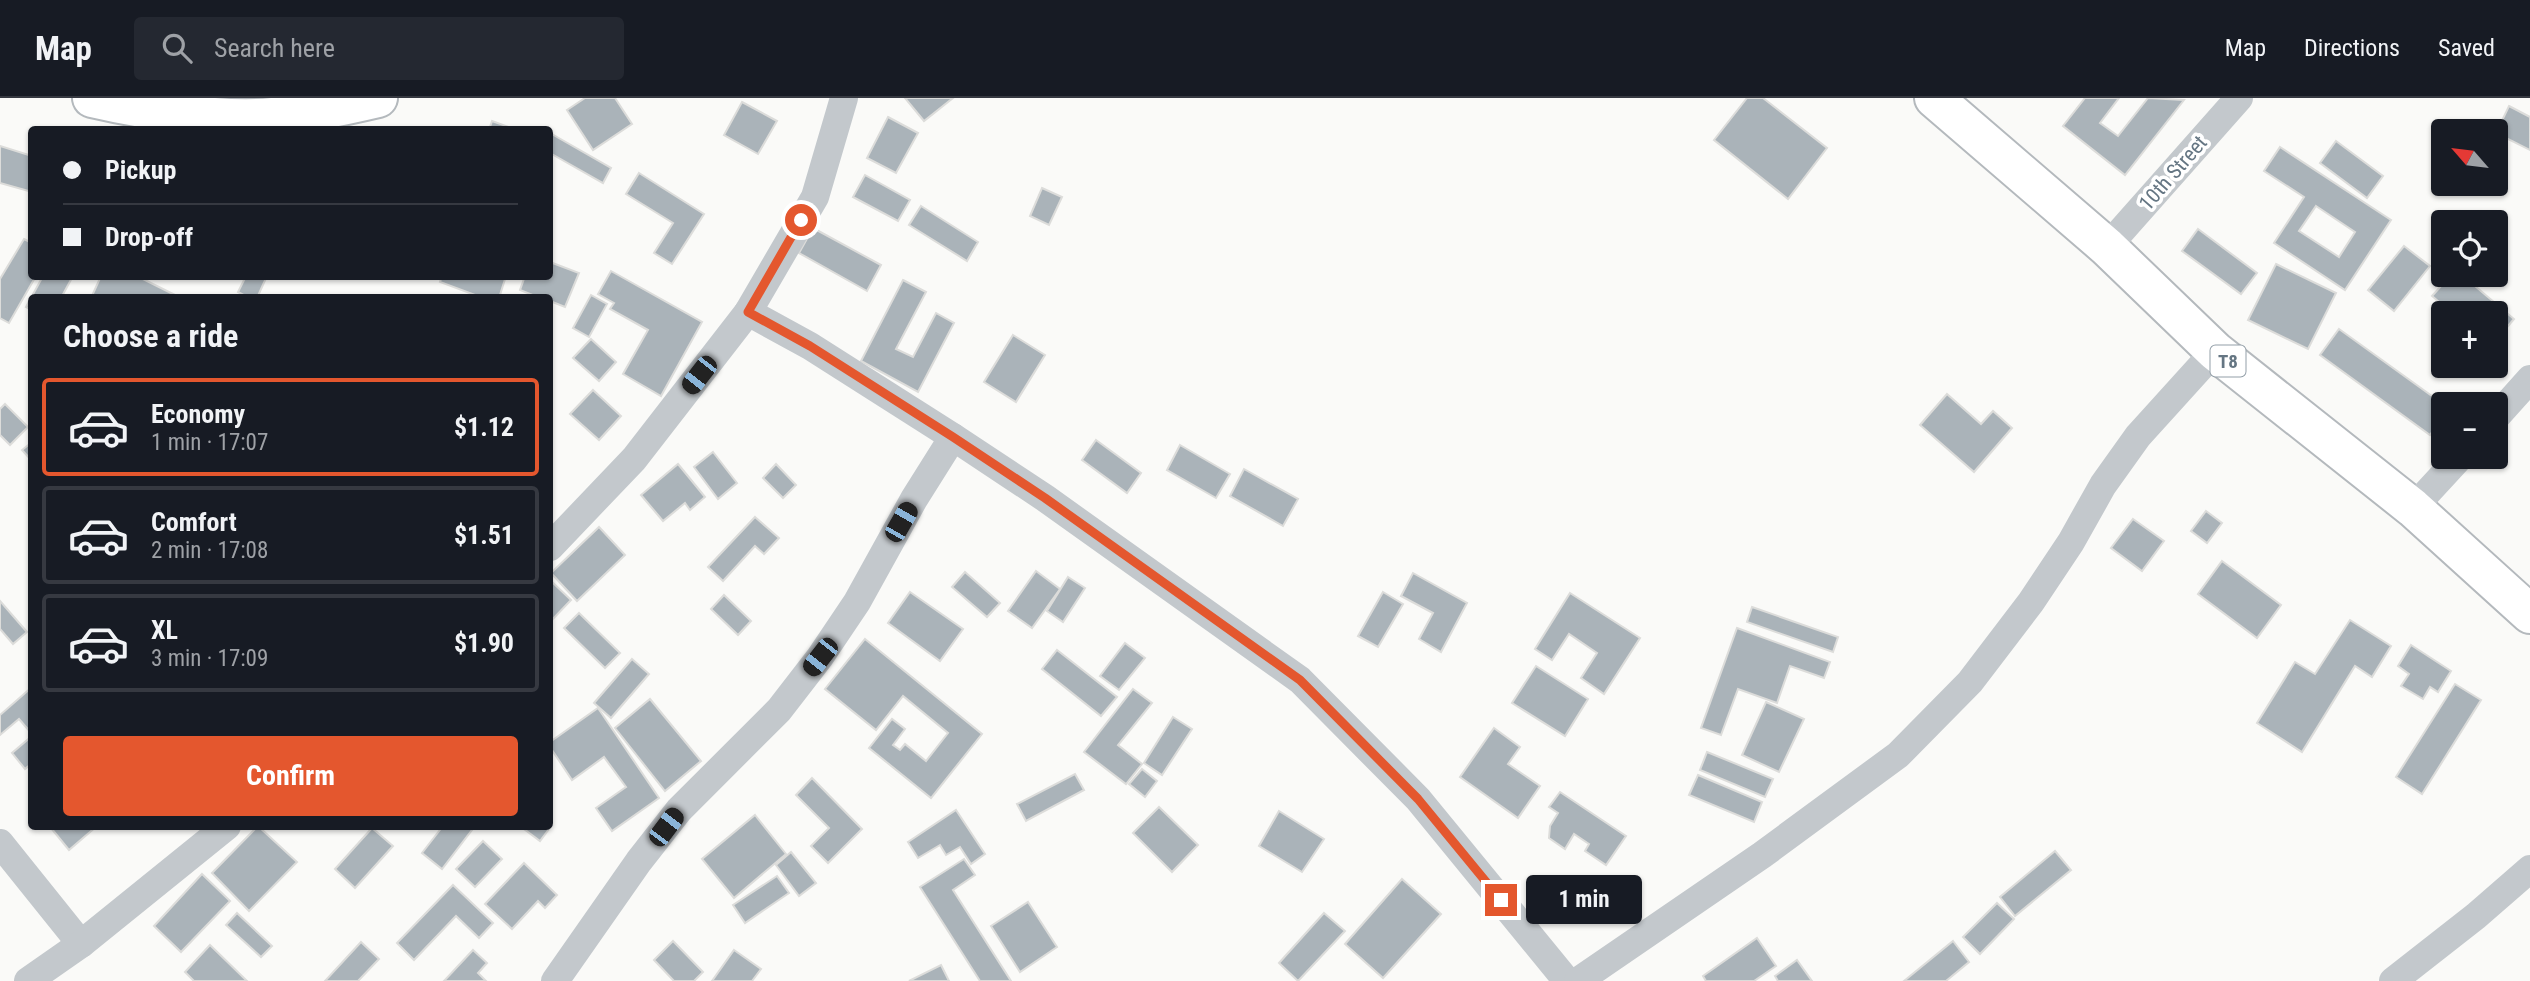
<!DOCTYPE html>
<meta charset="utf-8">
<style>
body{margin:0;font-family:"Roboto Condensed",sans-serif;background:#242831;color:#f1f3f6;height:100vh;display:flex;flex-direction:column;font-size:26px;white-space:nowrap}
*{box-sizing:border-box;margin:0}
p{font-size:23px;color:#9ea1a6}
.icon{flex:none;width:38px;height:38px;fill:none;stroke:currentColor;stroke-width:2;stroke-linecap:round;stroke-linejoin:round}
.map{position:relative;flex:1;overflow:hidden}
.sheet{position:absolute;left:28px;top:196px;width:525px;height:536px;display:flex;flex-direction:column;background:#171b24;border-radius:7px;box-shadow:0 2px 5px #0004}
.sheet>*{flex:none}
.hud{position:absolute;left:28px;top:28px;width:525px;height:154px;border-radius:7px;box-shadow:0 2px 5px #0004;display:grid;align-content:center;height:154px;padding:0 35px;background:#171b24}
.needle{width:46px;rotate:298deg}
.controls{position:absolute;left:2431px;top:21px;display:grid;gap:14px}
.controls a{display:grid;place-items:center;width:77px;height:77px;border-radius:7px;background:#171b24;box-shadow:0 2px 5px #0004;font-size:35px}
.end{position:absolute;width:32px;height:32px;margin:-16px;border:9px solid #e4572e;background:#fff;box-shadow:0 0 0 4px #fff}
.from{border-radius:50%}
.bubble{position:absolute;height:49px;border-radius:7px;background:#171b24;box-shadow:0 2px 5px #0004;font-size:23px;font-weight:700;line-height:49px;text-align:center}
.car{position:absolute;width:21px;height:42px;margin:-21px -10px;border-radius:9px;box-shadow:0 0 5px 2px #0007;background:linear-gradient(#222 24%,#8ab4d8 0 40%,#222 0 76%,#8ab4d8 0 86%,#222 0)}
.hud b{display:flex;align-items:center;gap:24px;height:66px;font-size:26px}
.hud b+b{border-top:2px solid #363941}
.hud i{width:18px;height:18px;background:#f1f3f6}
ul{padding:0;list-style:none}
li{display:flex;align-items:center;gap:21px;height:98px;margin:0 14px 10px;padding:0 21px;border:4px solid #363941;border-radius:7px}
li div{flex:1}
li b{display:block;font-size:26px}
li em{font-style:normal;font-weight:700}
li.selected{border-color:#e4572e}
li>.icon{width:63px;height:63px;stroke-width:1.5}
h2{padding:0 35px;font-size:32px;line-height:84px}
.action{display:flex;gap:14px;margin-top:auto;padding:14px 35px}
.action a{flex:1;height:80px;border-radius:7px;background:#e4572e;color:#fff;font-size:28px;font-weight:700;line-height:80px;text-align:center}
header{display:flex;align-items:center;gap:42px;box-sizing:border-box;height:98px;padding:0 35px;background:#171b24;border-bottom:2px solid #363941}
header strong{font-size:33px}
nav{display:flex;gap:38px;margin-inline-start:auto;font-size:24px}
.search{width:490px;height:63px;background:#242831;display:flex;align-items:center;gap:18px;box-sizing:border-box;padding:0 24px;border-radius:7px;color:#9ea1a6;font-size:26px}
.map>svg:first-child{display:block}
.building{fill:#aab3b9;stroke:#dcdcda;stroke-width:2;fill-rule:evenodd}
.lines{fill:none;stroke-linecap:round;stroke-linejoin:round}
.highway-casing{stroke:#b4b9bd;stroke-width:42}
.street{stroke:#c3c8cc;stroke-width:28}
.highway{stroke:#fff;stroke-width:38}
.route{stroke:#e4572e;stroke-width:9}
.labels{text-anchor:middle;stroke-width:7;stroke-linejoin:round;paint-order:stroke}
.shield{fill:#fff;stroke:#939fa8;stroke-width:2}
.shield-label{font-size:19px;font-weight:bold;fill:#657683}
.street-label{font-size:21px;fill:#657683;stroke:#fff}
</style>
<header>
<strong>Map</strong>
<div class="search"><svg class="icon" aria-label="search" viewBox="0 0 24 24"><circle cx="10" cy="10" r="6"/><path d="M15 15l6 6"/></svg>Search here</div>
<nav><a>Map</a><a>Directions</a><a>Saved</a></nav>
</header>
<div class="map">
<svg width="2530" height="883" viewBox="0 0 2530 883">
<rect width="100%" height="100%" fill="#fafaf8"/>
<!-- building -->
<g class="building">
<path d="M585,0H615L632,26L593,52L567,12Z"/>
<path d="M905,0H953L924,23Z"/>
<path d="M1747,0H1763L1827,50L1788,101L1714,42Z"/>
<path d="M2085,0H2119L2100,25L2118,38L2148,0L2184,2L2125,77L2063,28Z"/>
<path d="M742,4L777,23L758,56L724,37Z"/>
<path d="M2509,8L2530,19V52L2496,35Z"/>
<path d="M888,19L918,35L896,75L867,60Z"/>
<path d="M492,23L517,32H489Z"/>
<path d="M550,35L611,70L603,85L550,55Z"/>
<path d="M2336,43L2383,78L2367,100L2320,65Z"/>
<path d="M0,48L32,58V94L0,85Z"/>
<path d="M2280,49L2391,122L2345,192L2274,145L2304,99L2264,73ZM2316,108L2355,134L2339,159L2299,133Z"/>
<path d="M639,75L704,116L672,166L654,155L673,125L626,96Z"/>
<path d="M865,77L910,102L898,123L853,99Z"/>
<path d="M1042,90L1062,99L1049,127L1030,118Z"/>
<path d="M921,108L978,144L967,163L909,127Z"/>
<path d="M813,130L881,167L867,193L799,155Z"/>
<path d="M2198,131L2257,175L2241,196L2182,153Z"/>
<path d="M24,141L32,145V178H36L9,225L0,220V181Z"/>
<path d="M2404,148L2430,168L2394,213L2368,192Z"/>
<path d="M550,164L579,175L565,209L550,203V200H540L520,192L525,178H550Z"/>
<path d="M2276,166L2336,195L2308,251L2248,222Z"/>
<path d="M611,173L702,224L661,298L623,276L648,232L610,211L614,205L598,196Z"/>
<path d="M2451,177H2462L2514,221L2496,242V215H2452L2432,198Z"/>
<path d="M43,178H73L61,200H32V212L26,209Z"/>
<path d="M101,178H137L177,198L91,200Z"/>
<path d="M246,178H267L257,200H249L238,194Z"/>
<path d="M442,178H506L499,200H483L440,184Z"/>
<path d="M903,182L926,194L896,251L913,259L936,215L954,225L918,294L861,263Z"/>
<path d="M591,197L607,206L589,239L573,230Z"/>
<path d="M2339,231L2443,306V318L2430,337L2320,257Z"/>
<path d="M1013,237L1045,257L1016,304L984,284Z"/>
<path d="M591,241L616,264L599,283L573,260Z"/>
<path d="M593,292L621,318L599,342L570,316Z"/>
<path d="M1947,296L1981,326L1993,313L2012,330L1974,374L1920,327Z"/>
<path d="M5,306L28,329L10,347L0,337V311Z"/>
<path d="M1096,342L1141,375L1127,395L1082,362Z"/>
<path d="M32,344V363L22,352Z"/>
<path d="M1180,347L1230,376L1216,400L1167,372Z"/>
<path d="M713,354L737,385L718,401L694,369Z"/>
<path d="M678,366L705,399L690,412L685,405L663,423L641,397Z"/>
<path d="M776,366L796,387L783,400L763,380Z"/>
<path d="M1244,371L1298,401L1283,428L1230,398Z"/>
<path d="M2206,413L2222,425L2207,445L2191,433Z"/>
<path d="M755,419L779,440L764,456L755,448L723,483L708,469Z"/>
<path d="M2133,421L2164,443L2142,473L2111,450Z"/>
<path d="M599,429L625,457L577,503L551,475Z"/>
<path d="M2222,463L2281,507L2257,540L2198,496Z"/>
<path d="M1036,473L1060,491L1032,530L1008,513Z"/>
<path d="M965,474L1000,505L987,519L952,489Z"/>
<path d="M1413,475L1467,505L1441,554L1419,541L1433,515L1401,498Z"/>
<path d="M1068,479L1085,490L1063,524L1047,513Z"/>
<path d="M550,482L571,502L550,524Z"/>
<path d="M910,494L963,531L940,563L888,525Z"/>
<path d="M1383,494L1403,506L1378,549L1358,538Z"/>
<path d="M1570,495L1640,540L1604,596L1581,580L1597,555L1569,536L1552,562L1535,551Z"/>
<path d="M724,497L751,523L738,537L711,511Z"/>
<path d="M0,503L27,534L13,546L0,531Z"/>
<path d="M1752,509L1838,539L1833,554L1747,524Z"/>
<path d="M579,515L620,555L605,570L564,530Z"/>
<path d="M2350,522L2391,548L2372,579L2355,568L2302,654L2257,625L2295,564L2315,576Z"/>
<path d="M1737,530L1830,564L1824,580L1790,568L1777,605L1738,591L1721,637L1701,630Z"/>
<path d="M865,541L982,636L931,700L869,650L892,621L905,631L893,647L900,652L905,646L926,663L948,635L903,598L876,632L825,591Z"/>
<path d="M1125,545L1145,560L1119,592L1100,578Z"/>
<path d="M2411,547L2451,573L2438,594L2430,589L2423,601L2401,588L2409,576L2398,568Z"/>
<path d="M1057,552L1117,599L1101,618L1042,571Z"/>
<path d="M632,561L649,576L611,620L594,605Z"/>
<path d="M1536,568L1588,601L1565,638L1512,605Z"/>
<path d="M2455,586L2481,602L2422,696L2396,679Z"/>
<path d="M32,589V636L19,621L0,637V617Z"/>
<path d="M1133,591L1152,605L1118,647L1142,666L1126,686L1084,654Z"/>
<path d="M650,601L701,663L665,693L615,630Z"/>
<path d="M1766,604L1804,621L1779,674L1742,657Z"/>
<path d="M598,610L659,700L612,733L596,710L626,689L604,659L572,682L550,649V644Z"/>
<path d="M1173,619L1192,631L1162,677L1144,665Z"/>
<path d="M1494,630L1520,649L1508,666L1540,688L1518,720L1460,679Z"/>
<path d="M32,638V665L25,671L12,655Z"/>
<path d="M1707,654L1773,681L1765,699L1700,672Z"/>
<path d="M1142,671L1157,683L1145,699L1129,686Z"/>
<path d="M1075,676L1084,692L1026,723L1017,706Z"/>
<path d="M1698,677L1762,704L1754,724L1689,697Z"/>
<path d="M812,680L862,731L828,765L811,748L829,730L796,697Z"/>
<path d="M1560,694L1626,738L1606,767L1585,753L1589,746L1574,736L1565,751L1549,740L1550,728L1558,715L1549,709Z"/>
<path d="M1159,709L1198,747L1172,774L1133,735Z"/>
<path d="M956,712L985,756L971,766L960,749L946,757L940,747L918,760L908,744Z"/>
<path d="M1279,713L1324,741L1302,774L1259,748Z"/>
<path d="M755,717L786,756L734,800L702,761Z"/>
<path d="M53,728H97L69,752L51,730Z"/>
<path d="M258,728L297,764L249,813L212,775Z"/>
<path d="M443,728H475L442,771L422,755Z"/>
<path d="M520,728H545L549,731L540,743Z"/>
<path d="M372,730L393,748L355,790L335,771Z"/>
<path d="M483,743L502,761L475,789L456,771Z"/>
<path d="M2055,753L2071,772L2015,818L2000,799Z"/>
<path d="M791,754L816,785L799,798L776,767Z"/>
<path d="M964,761L975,777L953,792L1011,883H980L920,789Z"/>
<path d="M524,765L557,797L545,810L538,803L512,831L485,806Z"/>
<path d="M202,776L230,803L181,854L154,828Z"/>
<path d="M777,778L789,795L745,825L733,807Z"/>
<path d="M1402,781L1441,816L1383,880L1345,846Z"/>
<path d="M453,787L493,825L479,840L456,818L414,862L397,845Z"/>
<path d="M1028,804L1057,849L1020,874L991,828Z"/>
<path d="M1997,805L2014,821L1980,856L1963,839Z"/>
<path d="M237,815L272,848L261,859L226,827Z"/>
<path d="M1324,815L1345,833L1298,883L1279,865Z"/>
<path d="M1757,840L1776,868L1754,883H1706L1703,878Z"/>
<path d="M673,843L703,874L694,883H674L654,862Z"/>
<path d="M1953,843L1969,864L1946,883H1904Z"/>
<path d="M361,844L379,861L358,883H325Z"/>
<path d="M210,847L247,883H194L185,874Z"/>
<path d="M473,852L487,865L478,875L486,883H444Z"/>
<path d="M734,852L761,871L752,883H712Z"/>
<path d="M1797,862L1812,883H1778L1775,878Z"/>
<path d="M941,867L949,883H909Z"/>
</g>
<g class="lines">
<defs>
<g id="highway">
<path d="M92,0C144,12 220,24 273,19C308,16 344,8 378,0"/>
<path d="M1934,0L2107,149L2215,253L2413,410L2530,516"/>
</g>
</defs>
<!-- highway casing -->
<use href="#highway" class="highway-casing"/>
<!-- street -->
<g class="street">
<path d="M2107,149L2239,0"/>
<path d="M748,214L810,248L953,339L1045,400L1300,582L1418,701L1567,883"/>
<path d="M2496,319L2530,281"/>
<path d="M2413,410L2460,359"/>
<path d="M550,449L634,361L748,214L815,99L844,0"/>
<path d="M0,745L81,846"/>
<path d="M28,883L81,846L227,728"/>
<path d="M555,883L639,763L679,712L779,612L820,559L857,504L914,401L953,339"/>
<path d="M1578,883L1762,757L1898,657L1970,584L2031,504L2071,444L2103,387L2138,338L2215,253"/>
<path d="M2393,883L2476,818L2530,771"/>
</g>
<!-- highway -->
<use href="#highway" class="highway"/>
</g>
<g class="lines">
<!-- route -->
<path class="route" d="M801,122L748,214L810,248L953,339L1045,400L1300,582L1418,701L1501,802"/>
</g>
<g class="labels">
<!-- shield labels -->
<rect class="shield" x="2210.5" y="247.5" width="35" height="31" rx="5"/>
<g class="shield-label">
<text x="2228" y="270">T8</text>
</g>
<!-- street labels -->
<g class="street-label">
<text transform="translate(2173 75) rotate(-49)" y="7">10th Street</text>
</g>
</g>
</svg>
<div class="controls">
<a><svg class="needle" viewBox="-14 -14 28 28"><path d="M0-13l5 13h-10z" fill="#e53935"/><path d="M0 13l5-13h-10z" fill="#9ea1a6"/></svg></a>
<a><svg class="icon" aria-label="locate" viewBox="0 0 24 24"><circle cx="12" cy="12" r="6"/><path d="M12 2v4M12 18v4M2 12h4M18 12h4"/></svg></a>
<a>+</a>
<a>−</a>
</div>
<i class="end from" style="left:801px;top:122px"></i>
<i class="end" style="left:1501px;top:802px"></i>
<div class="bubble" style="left:1526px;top:777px;width:116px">1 min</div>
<i class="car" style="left:699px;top:277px;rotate:218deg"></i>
<i class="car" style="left:901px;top:424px;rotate:30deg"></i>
<i class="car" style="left:820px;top:559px;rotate:218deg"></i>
<i class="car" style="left:666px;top:729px;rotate:37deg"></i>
<div class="hud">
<b><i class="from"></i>Pickup</b>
<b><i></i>Drop-off</b>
</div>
<section class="sheet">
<h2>Choose a ride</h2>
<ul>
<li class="selected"><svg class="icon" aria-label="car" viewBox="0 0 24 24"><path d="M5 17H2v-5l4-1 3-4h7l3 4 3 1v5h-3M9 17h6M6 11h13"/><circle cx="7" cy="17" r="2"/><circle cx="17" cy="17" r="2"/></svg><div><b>Economy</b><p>1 min · 17:07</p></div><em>$1.12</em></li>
<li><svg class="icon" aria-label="car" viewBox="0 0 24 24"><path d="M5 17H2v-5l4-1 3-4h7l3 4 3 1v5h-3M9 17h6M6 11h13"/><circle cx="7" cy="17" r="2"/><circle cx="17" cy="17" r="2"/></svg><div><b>Comfort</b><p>2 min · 17:08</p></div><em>$1.51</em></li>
<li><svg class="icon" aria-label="car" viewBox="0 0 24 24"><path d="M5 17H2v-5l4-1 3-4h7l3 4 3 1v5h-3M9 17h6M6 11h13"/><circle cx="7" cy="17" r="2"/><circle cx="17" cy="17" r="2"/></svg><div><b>XL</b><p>3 min · 17:09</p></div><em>$1.90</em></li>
</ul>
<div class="action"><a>Confirm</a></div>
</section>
</div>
